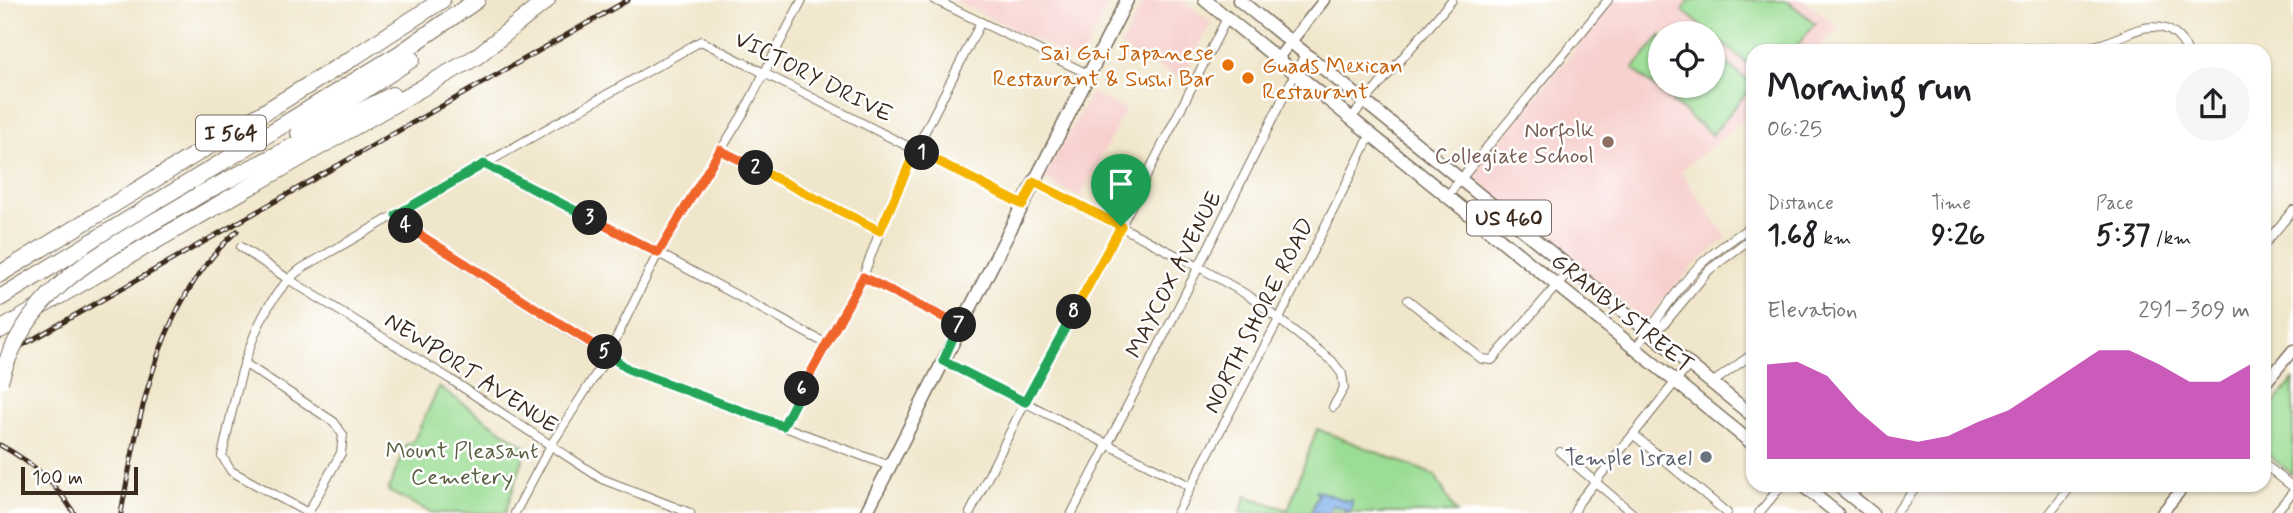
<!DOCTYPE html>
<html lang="en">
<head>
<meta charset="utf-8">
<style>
	:root { --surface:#fff; --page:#f6f6f6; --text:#202124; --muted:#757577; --accent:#b5179e }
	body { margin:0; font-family:Mynerve,sans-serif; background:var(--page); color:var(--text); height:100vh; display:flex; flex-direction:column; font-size:26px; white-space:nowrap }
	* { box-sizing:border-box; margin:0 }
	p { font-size:23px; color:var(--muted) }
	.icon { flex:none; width:38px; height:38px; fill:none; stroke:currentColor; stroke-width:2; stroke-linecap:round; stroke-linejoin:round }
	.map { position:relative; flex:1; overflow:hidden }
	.panel { position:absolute; left:1746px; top:44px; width:525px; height:448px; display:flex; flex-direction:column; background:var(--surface); border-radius:21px; box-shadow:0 2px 5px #0004 }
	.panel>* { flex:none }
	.fabs { position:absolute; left:1648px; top:21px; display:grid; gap:14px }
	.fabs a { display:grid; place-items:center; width:77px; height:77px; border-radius:50%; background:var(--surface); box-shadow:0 2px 5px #0004; font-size:35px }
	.scale { position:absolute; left:21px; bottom:18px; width:117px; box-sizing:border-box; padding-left:7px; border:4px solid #3b2a1e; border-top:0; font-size:19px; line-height:24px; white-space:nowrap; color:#3b2a1e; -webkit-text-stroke:5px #fff; paint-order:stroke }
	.pin { position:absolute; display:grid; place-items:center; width:60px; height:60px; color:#fff; margin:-72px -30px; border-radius:50% 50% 50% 0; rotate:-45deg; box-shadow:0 0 7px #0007 }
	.pin .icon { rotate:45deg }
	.km { position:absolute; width:35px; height:35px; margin:-18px; border-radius:50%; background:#222; color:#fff; font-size:19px; line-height:35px; text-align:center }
	.round { display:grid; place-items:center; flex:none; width:74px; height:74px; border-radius:37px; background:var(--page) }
	.summary { display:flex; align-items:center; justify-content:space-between; height:119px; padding:0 21px }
	h1 { font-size:38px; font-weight:800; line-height:52px }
	.metrics { display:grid; grid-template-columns:repeat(3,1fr); gap:10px; height:119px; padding:7px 21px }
	.metrics div { display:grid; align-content:center }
	.metrics b { font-size:30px; font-weight:800 }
	.metrics small { font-size:19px; font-weight:400 }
	.metrics p { font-size:19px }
	.chart { height:196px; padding:14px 21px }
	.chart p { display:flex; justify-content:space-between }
	.chart svg { width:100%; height:126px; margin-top:7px; fill:var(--accent); opacity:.7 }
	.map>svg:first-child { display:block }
	.built { fill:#f7d0ce; fill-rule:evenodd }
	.green { fill:#9bdd94; stroke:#6b8459; stroke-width:2 }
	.water { fill:#7dafe9; stroke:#5c6c84; stroke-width:2 }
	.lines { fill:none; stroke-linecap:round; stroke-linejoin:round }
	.minor-casing { stroke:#7a6c5b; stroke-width:10 }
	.tertiary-casing { stroke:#7a6c5b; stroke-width:13 }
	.primary-casing { stroke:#7a6c5b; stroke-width:15 }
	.motorway-casing { stroke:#7a6c5b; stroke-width:18 }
	.minor { stroke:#fff; stroke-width:8 }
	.tertiary { stroke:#fff; stroke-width:10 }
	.primary { stroke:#fff; stroke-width:12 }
	.motorway { stroke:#fff; stroke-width:16 }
	.rail-casing { stroke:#3b2a1e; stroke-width:5 }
	.rail { stroke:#fff; stroke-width:2.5; stroke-dasharray:8; stroke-linecap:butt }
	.motorway-bridge-casing { stroke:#7a6c5b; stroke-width:18; stroke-linecap:butt }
	.motorway-bridge { stroke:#fff; stroke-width:16 }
	.split-1-casing { stroke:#fff; stroke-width:14 }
	.split-2-casing { stroke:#fff; stroke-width:14 }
	.split-3-casing { stroke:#fff; stroke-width:14 }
	.split-4-casing { stroke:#fff; stroke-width:14 }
	.split-5-casing { stroke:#fff; stroke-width:14 }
	.split-6-casing { stroke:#fff; stroke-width:14 }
	.split-7-casing { stroke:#fff; stroke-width:14 }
	.split-8-casing { stroke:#fff; stroke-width:14 }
	.split-9-casing { stroke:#fff; stroke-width:14 }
	.split-1 { stroke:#f5b400; stroke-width:9 }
	.split-2 { stroke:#f5b400; stroke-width:9 }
	.split-3 { stroke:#f0652b; stroke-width:9 }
	.split-4 { stroke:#22a559; stroke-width:9 }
	.split-5 { stroke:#f0652b; stroke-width:9 }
	.split-6 { stroke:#22a559; stroke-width:9 }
	.split-7 { stroke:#f0652b; stroke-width:9 }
	.split-8 { stroke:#22a559; stroke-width:9 }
	.split-9 { stroke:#f5b400; stroke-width:9 }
	.food-dot { fill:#e8710a; stroke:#fff; stroke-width:2.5 }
	.education-dot { fill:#8d6e63; stroke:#fff; stroke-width:2.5 }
	.worship-dot { fill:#6b7280; stroke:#fff; stroke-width:2.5 }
	.labels { text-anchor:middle; stroke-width:5; stroke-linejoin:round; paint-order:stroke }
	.shield { fill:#fff; stroke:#766a62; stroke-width:2 }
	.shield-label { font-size:21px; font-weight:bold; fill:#3b2a1e }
	.food-label { font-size:23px; fill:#c56008; stroke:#fff; text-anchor:end }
	.street-label { font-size:23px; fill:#3b2a1e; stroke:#fff }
	.education-label { font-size:23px; fill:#785e54; stroke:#fff; text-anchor:end }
	.park-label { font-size:23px; fill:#586041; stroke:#fff }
	.worship-label { font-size:23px; fill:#5b616d; stroke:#fff; text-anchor:end }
</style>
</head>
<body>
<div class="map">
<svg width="2293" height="513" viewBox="0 0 2293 513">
	<rect width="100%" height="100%" fill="#fff"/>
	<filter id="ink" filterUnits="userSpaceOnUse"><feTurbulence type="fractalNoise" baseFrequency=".0143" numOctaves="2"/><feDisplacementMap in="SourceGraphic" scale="14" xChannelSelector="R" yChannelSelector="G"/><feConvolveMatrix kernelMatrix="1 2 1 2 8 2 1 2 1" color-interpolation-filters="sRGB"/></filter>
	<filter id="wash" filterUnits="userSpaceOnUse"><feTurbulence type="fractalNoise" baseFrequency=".00686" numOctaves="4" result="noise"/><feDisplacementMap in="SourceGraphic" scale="28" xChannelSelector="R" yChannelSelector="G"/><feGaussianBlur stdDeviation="1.57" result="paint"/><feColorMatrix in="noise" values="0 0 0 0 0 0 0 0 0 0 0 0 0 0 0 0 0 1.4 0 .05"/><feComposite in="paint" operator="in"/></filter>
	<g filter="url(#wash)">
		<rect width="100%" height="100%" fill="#f0e6cb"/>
		<g class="built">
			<polygon points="954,0 1110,0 1080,62"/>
			<polygon points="1145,0 1180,0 1212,22 1182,79 1120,47"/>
			<path d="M1616,0h188l33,27 -20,24h-63l-1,62 -73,58 47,67 -35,29 -45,52 -5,-1 -169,-140 2,-7zM1661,33h52v53h-52z"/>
			<polygon points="1091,92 1125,110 1080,198 1044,179"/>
		</g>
		<g class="green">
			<polygon points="1690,0 1786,0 1815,23 1793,51 1754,51 1753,68 1713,36 1713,33 1710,33 1682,10"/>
			<polygon points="1661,35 1661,86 1713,86 1713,52 1753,85 1712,135 1633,69"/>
			<polygon points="2293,380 2293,475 2265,452 2265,415"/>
			<polygon points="439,387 527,448 505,513 432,513 388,491 405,446 414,440"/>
			<polygon points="1317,429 1435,475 1456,513 1240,513 1246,496 1288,510"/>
		</g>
		<polygon class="water" points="1316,490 1347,501 1352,500 1352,509 1346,513 1345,509 1332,505 1329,513 1311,513 1318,494 1315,492"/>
	</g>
	<g filter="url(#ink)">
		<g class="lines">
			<defs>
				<g id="minor">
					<polyline points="935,0 1088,74"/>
					<path d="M1948,51c18,-5 36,-3 54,-3 29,1 58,2 86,-1 24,-2 45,-21 66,-20 16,0 27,10 33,24"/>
					<polyline points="1351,118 1452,0"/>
					<polyline points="720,150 880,231"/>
					<polyline points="484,165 658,253 827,344"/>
					<polyline points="1034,182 1199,267 1249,296 1332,361 1342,374 1344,388 1333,407"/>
					<polyline points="1447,196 1608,0"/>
					<polyline points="396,215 409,229 628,369 890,466"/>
					<polyline points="2264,245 2293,210"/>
					<polyline points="241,247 288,279 450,379 602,479 690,513"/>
					<polyline points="863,277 961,326"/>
					<polyline points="1408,300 1482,359 1492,360 1571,269"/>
					<polyline points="1649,332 1664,324 1709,270 1754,236"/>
					<path d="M1634,349c24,-27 41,-60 67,-85 16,-15 35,-27 53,-40"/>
					<polyline points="943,361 1190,486"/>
					<polyline points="244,363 328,418 334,422 343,435 341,453 308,513"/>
					<polyline points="1712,383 1754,353"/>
					<polyline points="783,426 861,282 880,231 916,149 981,22"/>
					<polyline points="1634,435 1727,513"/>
					<polyline points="1560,452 1632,513"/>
					<polyline points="2264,464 2293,487"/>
					<path d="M308,513l-77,-42 -9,-15c14,-60 27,-149 80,-188l399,-227 322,164"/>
					<polyline points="515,513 551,445 608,355 658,253 743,114 802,0"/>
					<polyline points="970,513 1025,402 1121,226 1227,18"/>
					<polyline points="1072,513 1173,318 1306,52"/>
					<polyline points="1177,513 1279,319 1371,134"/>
					<polyline points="1574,513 1579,502 1689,365"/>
					<polyline points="1759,513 1782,485"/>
					<polyline points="1896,513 1918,485"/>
					<polyline points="2050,513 2072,485"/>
					<polyline points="2275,513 2293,492"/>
				</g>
				<g id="tertiary">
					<polyline points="1278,58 1324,0"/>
					<polyline points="2264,385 2293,350"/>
					<polyline points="2162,513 2185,485"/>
				</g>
				<g id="primary">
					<polyline points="1205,0 1754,445"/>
					<polyline points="1239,0 1754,417"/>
					<polyline points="1802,485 1837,513"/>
					<polyline points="1837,485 1872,513"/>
					<polyline points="866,513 1127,0"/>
				</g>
				<g id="motorway">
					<polyline points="299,133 412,59"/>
					<polyline points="199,195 392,95"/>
					<polyline points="0,274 351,59 442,0"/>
					<polyline points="0,298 399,54 477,0"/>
					<polyline points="0,330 476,57 547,0"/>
				</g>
			</defs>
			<use href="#minor" class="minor-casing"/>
			<use href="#tertiary" class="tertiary-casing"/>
			<use href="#primary" class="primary-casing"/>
			<use href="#motorway" class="motorway-casing"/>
			<use href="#minor" class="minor"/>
			<use href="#tertiary" class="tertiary"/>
			<use href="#primary" class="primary"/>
			<use href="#motorway" class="motorway"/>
			<defs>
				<g id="rail">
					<polyline points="0,358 628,0"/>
					<path d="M0,445c30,16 56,38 74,68"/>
					<path d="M121,513c19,-101 36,-210 116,-282"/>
				</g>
			</defs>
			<use href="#rail" class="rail-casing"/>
			<use href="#rail" class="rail"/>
			<defs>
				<path id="motorway-bridge" d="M0,381c30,-103 116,-134 199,-186"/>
			</defs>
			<use href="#motorway-bridge" class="motorway-bridge-casing"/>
			<use href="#motorway-bridge" class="motorway-bridge"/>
		</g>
	</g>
	<g class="lines" filter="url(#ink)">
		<defs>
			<polyline id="split-1" points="922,153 1023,205 1034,182 1121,226"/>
			<polyline id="split-2" points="756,168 880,231 916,149 922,153"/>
			<polyline id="split-3" points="590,218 658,253 720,150 756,168"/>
			<polyline id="split-4" points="406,226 396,215 484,164 590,218"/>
			<polyline id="split-5" points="406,226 605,352"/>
			<polyline id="split-6" points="605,352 628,369 783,426 802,389"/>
			<polyline id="split-7" points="802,389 863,277 959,325"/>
			<polyline id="split-8" points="959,325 943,361 1025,402 1074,312"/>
			<polyline id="split-9" points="1074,312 1121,226"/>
		</defs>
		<use href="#split-1" class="split-1-casing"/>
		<use href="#split-2" class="split-2-casing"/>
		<use href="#split-3" class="split-3-casing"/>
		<use href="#split-4" class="split-4-casing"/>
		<use href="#split-5" class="split-5-casing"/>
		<use href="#split-6" class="split-6-casing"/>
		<use href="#split-7" class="split-7-casing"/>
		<use href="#split-8" class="split-8-casing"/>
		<use href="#split-9" class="split-9-casing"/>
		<use href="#split-1" class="split-1"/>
		<use href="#split-2" class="split-2"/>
		<use href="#split-3" class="split-3"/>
		<use href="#split-4" class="split-4"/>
		<use href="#split-5" class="split-5"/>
		<use href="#split-6" class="split-6"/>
		<use href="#split-7" class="split-7"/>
		<use href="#split-8" class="split-8"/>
		<use href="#split-9" class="split-9"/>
	</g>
	<g class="food-dot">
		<circle cx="1228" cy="65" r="7"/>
		<circle cx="1248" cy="78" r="7"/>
	</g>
	<circle class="education-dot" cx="1608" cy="142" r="7"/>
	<circle class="worship-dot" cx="1706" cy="457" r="7"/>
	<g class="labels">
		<g class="shield">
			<rect x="196" y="115.5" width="70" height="35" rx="5"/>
			<rect x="1467" y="200.5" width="84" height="35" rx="5"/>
		</g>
		<g class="shield-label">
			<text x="231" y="140">I 564</text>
			<text x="1509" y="225">US 460</text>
		</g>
		<g class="food-label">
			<text x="1214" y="60">Sai Gai Japanese<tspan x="1214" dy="26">Restaurant &amp; Sushi Bar</tspan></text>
			<text x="1262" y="73" text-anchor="start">Guads Mexican<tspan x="1262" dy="26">Restaurant</tspan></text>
		</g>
		<g class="street-label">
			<text transform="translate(814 76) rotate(27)" y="8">VICTORY DRIVE</text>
			<text transform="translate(1173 274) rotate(-63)" y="8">MAYCOX AVENUE</text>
			<text transform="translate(1623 312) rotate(39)" y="8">GRANBY STREET</text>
			<text transform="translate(1258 315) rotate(-63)" y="8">NORTH SHORE ROAD</text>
			<text transform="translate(472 372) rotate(33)" y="8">NEWPORT AVENUE</text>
		</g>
		<g class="education-label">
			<text x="1594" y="137">Norfolk<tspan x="1594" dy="26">Collegiate School</tspan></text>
		</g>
		<g class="park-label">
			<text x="462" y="458">Mount Pleasant<tspan x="462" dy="26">Cemetery</tspan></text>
		</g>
		<g class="worship-label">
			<text x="1692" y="465">Temple Israel</text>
		</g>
	</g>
</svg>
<div class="fabs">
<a><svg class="icon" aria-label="locate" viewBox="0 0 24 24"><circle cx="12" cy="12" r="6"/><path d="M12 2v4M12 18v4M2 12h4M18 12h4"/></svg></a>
</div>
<div class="scale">100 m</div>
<div class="pin" style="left:1121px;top:226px;background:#1e9e55"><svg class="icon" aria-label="arrive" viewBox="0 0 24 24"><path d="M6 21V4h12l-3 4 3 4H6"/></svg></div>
<b class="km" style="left:922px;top:153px">1</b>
<b class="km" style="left:756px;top:168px">2</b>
<b class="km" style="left:590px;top:218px">3</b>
<b class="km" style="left:406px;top:226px">4</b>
<b class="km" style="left:605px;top:352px">5</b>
<b class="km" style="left:802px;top:389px">6</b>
<b class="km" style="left:959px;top:325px">7</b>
<b class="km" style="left:1074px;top:312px">8</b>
<section class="panel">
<div class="summary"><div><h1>Morning run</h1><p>06:25</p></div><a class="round"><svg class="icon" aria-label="share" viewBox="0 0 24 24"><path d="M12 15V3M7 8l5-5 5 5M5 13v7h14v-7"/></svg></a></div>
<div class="metrics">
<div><p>Distance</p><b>1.68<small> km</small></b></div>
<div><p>Time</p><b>9:26</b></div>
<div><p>Pace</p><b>5:37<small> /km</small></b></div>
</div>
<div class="chart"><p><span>Elevation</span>291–309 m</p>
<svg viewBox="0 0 160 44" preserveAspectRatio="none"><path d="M0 44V11L10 10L20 15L30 27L40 36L50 38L60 36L70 31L80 27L90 20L100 13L110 6L120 6L130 11L140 17L150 17L160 11V44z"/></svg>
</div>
</section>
</div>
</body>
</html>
